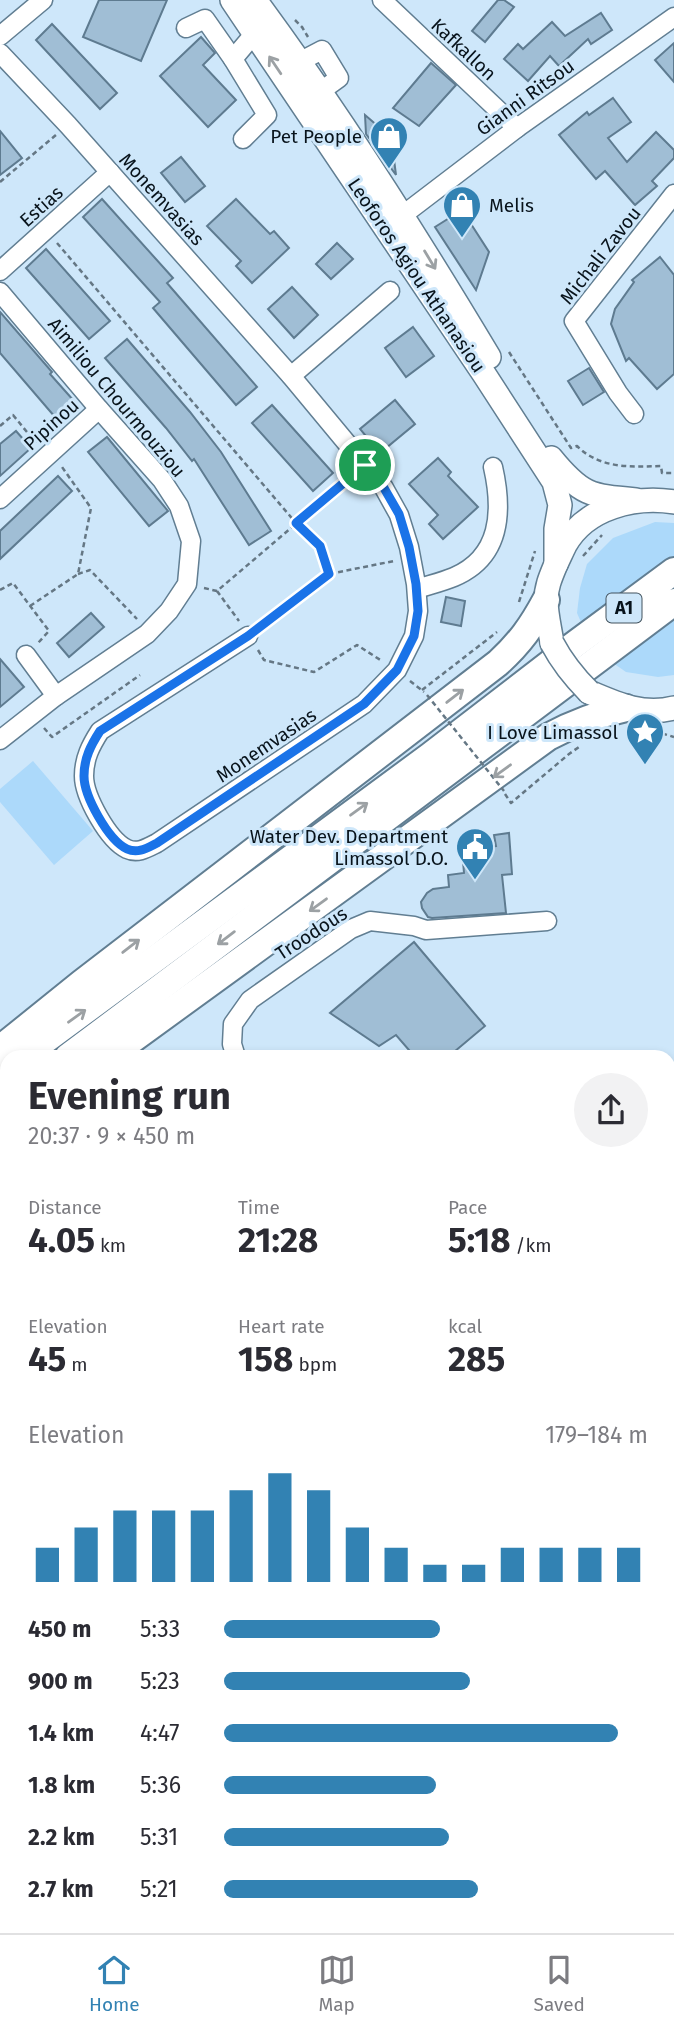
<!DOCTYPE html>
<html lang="en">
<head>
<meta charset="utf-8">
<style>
	:root { --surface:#fff; --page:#f2f2f3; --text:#2b2b33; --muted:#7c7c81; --line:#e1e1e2; --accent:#3282b3 }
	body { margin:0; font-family:"Fira Sans",sans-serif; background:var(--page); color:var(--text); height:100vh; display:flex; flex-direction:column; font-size:26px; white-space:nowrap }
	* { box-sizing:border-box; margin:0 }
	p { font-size:23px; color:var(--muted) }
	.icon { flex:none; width:38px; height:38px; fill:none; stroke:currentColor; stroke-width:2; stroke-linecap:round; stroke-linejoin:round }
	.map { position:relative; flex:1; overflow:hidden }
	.details { position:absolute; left:0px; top:1050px; width:676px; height:884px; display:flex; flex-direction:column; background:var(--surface); border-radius:21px 21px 0 0; box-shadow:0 4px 10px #0003 }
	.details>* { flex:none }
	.pin { position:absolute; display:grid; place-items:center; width:60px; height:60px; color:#fff; margin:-30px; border:4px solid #fff; border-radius:50%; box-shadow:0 2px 7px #0007 }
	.round { display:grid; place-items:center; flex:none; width:74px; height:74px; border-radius:37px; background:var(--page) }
	.headline { display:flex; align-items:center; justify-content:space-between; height:119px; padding:0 28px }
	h1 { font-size:38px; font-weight:700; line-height:52px }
	.metrics { display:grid; grid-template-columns:repeat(3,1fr); gap:10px; height:119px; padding:7px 28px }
	.metrics div { display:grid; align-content:center }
	.metrics b { font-size:35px; font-weight:700 }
	.metrics small { font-size:19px; font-weight:400 }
	.metrics p { font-size:19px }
	.chart { height:196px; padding:14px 28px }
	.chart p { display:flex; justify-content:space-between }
	.chart svg { width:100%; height:126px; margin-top:7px; stroke:var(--accent); stroke-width:6 }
	ul { padding:0 28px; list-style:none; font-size:23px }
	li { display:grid; grid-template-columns:112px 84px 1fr; align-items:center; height:52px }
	li i { height:18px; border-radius:9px; background:var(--accent) }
	.dock { display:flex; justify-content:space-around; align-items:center; height:98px; border-top:2px solid var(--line); background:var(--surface); font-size:19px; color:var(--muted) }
	.dock a { display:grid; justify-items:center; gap:4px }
	.dock .current { color:var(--accent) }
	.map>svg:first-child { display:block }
	.green { fill:#acd9fa }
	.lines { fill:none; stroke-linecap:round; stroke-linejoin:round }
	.stream { stroke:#44a5e2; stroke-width:5 }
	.building { fill:#a0bed5; stroke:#5e7b90; stroke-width:2 }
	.minor-casing { stroke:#617e92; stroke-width:21 }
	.major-casing { stroke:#617e92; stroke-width:26 }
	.highway-casing { stroke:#617e92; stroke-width:30 }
	.path { stroke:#657784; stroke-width:2.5; stroke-dasharray:5 3.5; stroke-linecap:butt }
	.minor { stroke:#fff; stroke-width:18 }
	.major { stroke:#fff; stroke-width:23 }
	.highway { stroke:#fff; stroke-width:26 }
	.major-bridge-casing { stroke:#617e92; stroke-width:26; stroke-linecap:butt }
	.path-bridge { stroke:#657784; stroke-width:2.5; stroke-dasharray:5 3.5; stroke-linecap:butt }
	.major-bridge { stroke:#fff; stroke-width:23 }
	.oneway { stroke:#9ca1a4 }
	.route-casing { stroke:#fff; stroke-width:14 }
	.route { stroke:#1a73e8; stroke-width:9 }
	.labels { text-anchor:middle; stroke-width:6; stroke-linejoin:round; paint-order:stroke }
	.shield { fill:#cee7fa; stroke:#43535e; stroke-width:2 }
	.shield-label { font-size:18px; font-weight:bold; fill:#08131b }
	.street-label { font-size:19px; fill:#08131b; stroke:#cee7fa }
	.poi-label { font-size:19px; fill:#08131b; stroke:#cee7fa; text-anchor:end }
</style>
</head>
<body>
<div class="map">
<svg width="674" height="1933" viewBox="0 0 674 1933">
	<rect width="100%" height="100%" fill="#cee7fa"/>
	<g class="green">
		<polygon points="655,522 674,523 674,675 658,677 626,672 613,663 584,629 577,613 580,588 587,564 613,538"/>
		<polygon points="33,761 93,831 54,865 0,802 0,789"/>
		<polygon points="7,1738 7,1852 0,1860 0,1743"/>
	</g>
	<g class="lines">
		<g class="stream">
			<polyline points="0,1509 7,1506"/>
			<polyline points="668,1859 674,1863"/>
		</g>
	</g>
	<g class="building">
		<polygon points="99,0 167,0 141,61 83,37"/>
		<polygon points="498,0 504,0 514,7 485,42 472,31"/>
		<polygon points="601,13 612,30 591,44 588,39 559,66 550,56 528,81 504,59 518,44 523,49 552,22 565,36"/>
		<polygon points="52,24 117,93 100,109 36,40"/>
		<polygon points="201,37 215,53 203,65 236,100 208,127 160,76"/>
		<polygon points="674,43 674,82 655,60"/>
		<polygon points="431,63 456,85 419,126 393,108"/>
		<polygon points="613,98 631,122 608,138 627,162 656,132 674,150 674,158 652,181 657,186 635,205 605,171 596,179 559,135 587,112 589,115"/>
		<polygon points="365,115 394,140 392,144 396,175 366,134"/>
		<polygon points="0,131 22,158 0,175"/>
		<polygon points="181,157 205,186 185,202 161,173"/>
		<polygon points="102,199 173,278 167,283 257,387 236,405 153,308 160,302 83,217"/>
		<polygon points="236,199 270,234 274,231 289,248 252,283 236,266 241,261 207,226"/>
		<polygon points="462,210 489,252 476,290 435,227"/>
		<polygon points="337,243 353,259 331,279 316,264"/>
		<polygon points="46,249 110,321 89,339 26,268"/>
		<polygon points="660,257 674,275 674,374 657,389 629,358 626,361 611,324 615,309 634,282 632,280"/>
		<polygon points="292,287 318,315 294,338 268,309"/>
		<polygon points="0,312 52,372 50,374 74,401 55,417 0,353"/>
		<polygon points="413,327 434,356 406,377 385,348"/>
		<polygon points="127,339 190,412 221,452 271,531 249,545 194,459 192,461 166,428 105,358"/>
		<polygon points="589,368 604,392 583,405 568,381"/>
		<polygon points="395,400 415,424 380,453 360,429"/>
		<polygon points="272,405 333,473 313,491 252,423"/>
		<polygon points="16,431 31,448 0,476 0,444"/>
		<polygon points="107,437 168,511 149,526 88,452"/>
		<polygon points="438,458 451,472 448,476 478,507 443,539 429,524 438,515 409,484"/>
		<polygon points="58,476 72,491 0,559 0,531"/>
		<polygon points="446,597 465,601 461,626 441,622"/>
		<polygon points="91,613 104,627 69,657 57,643"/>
		<polygon points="0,659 24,687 0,707"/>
		<polygon points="509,833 512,874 502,875 506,913 432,918 428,917 422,908 421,902 427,893 433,889 449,887 448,875 464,873 463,861 479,860 478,848 496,846 494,835"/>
		<polygon points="414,942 485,1026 448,1057 415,1057 396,1035 379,1046 330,1013"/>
	</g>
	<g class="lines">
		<defs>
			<g id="minor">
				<polyline points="382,0 517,128"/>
				<polyline points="186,28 205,19 233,59"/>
				<polyline points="0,36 43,0"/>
				<path d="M0,53l68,72 223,251 93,112 15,27 10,32 7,37 2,27 -4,25 -17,34 -33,34 -207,139c-10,5 -19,11 -30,6 -19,-9 -43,-53 -43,-73 0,-18 7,-31 16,-45l148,-95"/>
				<polyline points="301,61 322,50 339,78 321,91"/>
				<polyline points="243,139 267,115 233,59 254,34"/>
				<polyline points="403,215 517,128 674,17"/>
				<polyline points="0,271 110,172"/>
				<polyline points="0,292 99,409 162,480 179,506 191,541 187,584 169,611 147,634 56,696 0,740"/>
				<polyline points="291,376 390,291"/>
				<polyline points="634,414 618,393 574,321 674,194"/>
				<polyline points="0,499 99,409"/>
				<path d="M417,589c12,-4 25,-7 37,-12 47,-20 49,-66 39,-110"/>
				<polyline points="26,655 56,696"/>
				<polyline points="236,1057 232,1044 233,1024 250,1000 351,929 370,921 414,926 426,930 547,921"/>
				<polyline points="668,1255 674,1258"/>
				<polyline points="668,1403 674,1397"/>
				<polyline points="0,1722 7,1718"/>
				<polyline points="668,1736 674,1741"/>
				<polyline points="455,1927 465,1933"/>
				<polyline points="30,1933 36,1927"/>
				<polyline points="199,1933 205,1927"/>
				<polyline points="425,1933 430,1927"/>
			</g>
			<g id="major">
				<polyline points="232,0 484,374 554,482 560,505 556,529 556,564"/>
				<path d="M255,0c85,115 161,235 234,357"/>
				<path d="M551,458c30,37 39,38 85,42"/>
				<path d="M552,643c-2,-14 -6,-29 -6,-43 0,-13 5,-24 10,-36 3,-6 6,-13 9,-19 21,-38 70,-49 109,-43"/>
				<path d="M589,692c28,12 54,24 85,16"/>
			</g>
			<g id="highway">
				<path d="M0,1049l82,-66 416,-320c22,-20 34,-37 48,-63"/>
				<polyline points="22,1057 430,756 574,645 674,571"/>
				<polyline points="68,1057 674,602"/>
				<path d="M108,1057l440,-320c26,-14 50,-23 78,-29"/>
				<polyline points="0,1073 7,1068"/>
				<polyline points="0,1108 7,1103"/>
				<polyline points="0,1131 7,1126"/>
			</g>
		</defs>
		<use href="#minor" class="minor-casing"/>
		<use href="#major" class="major-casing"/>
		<use href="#highway" class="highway-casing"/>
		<g class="path">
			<polyline points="295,20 302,27 308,37"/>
			<polyline points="0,182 56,135"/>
			<polyline points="57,243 296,523 320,546 329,574"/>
			<path d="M509,352l62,96 6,-2c23,23 54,21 84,20l1,7h12"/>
			<polyline points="0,426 13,415 36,443"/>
			<polyline points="583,556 602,535"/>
			<polyline points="78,574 90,570 137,619"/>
			<polyline points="204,588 217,591 351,477"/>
			<polyline points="0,590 13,583 49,631 38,643"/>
			<polyline points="217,591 239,621"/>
			<polyline points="519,602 535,551"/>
			<polyline points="30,606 78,574 91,508 62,467"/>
			<polyline points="262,625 329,574 394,561"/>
			<polyline points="258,650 264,660 314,672 357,645 382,661"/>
			<polyline points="410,681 424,692"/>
			<polyline points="422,690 497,632"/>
			<polyline points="44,728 52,737 140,675"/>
			<polyline points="627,731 642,731"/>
			<polyline points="654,731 674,737"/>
			<polyline points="505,794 511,803 569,754 579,747"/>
			<polyline points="0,1657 7,1654"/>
		</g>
		<use href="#minor" class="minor"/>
		<use href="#major" class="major"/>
		<use href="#highway" class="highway"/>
		<defs>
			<path id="major-bridge" d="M552,643c10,19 22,34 37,49"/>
		</defs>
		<use href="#major-bridge" class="major-bridge-casing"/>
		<polyline class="path-bridge" points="427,695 504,791"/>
		<use href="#major-bridge" class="major-bridge"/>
	</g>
	<defs><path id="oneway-shaft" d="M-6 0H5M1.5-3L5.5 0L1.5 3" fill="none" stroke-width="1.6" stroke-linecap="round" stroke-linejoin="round" transform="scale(1.75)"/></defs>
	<g class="oneway">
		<use href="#oneway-shaft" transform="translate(275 65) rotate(-124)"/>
		<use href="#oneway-shaft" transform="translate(430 260) rotate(59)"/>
		<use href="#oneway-shaft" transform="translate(455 696) rotate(-38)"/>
		<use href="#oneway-shaft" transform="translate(502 771) rotate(144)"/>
		<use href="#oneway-shaft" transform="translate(359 809) rotate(-36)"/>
		<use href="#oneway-shaft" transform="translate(318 905) rotate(144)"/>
		<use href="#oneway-shaft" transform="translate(226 938) rotate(143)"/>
		<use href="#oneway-shaft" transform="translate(131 946) rotate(-38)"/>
		<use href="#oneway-shaft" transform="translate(77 1016) rotate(-36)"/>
	</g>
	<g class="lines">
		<defs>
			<path id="route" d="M365,465l19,23 15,26 10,33 7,37 2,27 -4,25 -17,34 -33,34 -207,139c-10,5 -19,11 -30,6 -19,-9 -43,-53 -43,-73 0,-18 7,-31 16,-45l148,-95 81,-62 -9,-28 -24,-23z"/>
		</defs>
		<use href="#route" class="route-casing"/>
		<use href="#route" class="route"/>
	</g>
	<defs>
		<symbol id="shop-pin" viewBox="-11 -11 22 30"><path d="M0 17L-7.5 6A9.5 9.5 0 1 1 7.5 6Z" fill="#3282b3" stroke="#cee7fa"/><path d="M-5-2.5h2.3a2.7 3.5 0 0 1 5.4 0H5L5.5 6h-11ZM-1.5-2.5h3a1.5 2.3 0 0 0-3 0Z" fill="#fff"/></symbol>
		<symbol id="sight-pin" viewBox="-11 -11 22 30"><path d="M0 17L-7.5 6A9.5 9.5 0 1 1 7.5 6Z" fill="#3282b3" stroke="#cee7fa"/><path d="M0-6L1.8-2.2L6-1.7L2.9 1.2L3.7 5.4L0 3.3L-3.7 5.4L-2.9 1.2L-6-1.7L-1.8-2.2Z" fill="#fff"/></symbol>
		<symbol id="civic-pin" viewBox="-11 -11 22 30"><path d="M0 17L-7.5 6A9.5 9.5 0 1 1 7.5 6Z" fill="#3282b3" stroke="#cee7fa"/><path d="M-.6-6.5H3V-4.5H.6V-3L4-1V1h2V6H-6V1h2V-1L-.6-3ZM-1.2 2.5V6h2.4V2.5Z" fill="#fff"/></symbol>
	</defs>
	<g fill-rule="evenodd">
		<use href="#shop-pin" x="367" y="114" width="44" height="60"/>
		<use href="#shop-pin" x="440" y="183" width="44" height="60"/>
		<use href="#sight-pin" x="623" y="710" width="44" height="60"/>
		<use href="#civic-pin" x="453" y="825" width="44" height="60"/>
	</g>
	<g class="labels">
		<rect class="shield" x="606.5" y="593.5" width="35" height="29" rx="5"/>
		<g class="shield-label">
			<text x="624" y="614">A1</text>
		</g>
		<g class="street-label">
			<text transform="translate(464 49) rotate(43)" y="7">Kafkallon</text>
			<text transform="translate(525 97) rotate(-36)" y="7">Gianni Ritsou</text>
			<text transform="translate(162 199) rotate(48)" y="7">Monemvasias</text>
			<text transform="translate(41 206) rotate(-42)" y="7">Estias</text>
			<text transform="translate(600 255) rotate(-52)" y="7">Michali Zavou</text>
			<text transform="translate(417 275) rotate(56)" y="7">Leoforos Agiou Athanasiou</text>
			<text transform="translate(117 397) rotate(50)" y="7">Aimiliou Chourmouziou</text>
			<text transform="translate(51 424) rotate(-42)" y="7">Pipinou</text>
			<text transform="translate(266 745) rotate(-34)" y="7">Monemvasias</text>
			<text transform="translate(311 933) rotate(-33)" y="7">Troodous</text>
		</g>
		<g class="poi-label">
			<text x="362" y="143">Pet People</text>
			<text x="489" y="212" text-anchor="start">Melis</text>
			<text x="618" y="739">I Love Limassol</text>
			<text x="448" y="843">Water Dev. Department<tspan x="448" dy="22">Limassol D.O.</tspan></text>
		</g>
	</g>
</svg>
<div class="pin" style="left:365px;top:465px;background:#1e9e55"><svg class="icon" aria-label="arrive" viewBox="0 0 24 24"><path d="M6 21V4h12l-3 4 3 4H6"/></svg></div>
<section class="details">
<div class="headline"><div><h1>Evening run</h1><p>20:37 · 9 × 450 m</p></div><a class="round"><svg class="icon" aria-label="share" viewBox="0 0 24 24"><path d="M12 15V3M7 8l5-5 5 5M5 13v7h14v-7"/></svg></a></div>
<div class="metrics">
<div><p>Distance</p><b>4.05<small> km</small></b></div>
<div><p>Time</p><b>21:28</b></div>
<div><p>Pace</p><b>5:18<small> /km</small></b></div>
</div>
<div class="metrics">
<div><p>Elevation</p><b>45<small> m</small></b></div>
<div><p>Heart rate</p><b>158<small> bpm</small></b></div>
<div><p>kcal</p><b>285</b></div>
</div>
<div class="chart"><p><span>Elevation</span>179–184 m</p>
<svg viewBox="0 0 160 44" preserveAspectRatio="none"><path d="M5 44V32M15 44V25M25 44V19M35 44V19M45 44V19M55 44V12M65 44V6M75 44V12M85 44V25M95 44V32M105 44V38M115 44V38M125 44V32M135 44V32M145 44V32M155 44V32"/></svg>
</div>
<ul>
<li><b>450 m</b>5:33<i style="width:51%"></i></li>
<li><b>900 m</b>5:23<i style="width:58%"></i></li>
<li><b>1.4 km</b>4:47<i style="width:93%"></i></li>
<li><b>1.8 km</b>5:36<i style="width:50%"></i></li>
<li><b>2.2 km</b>5:31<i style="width:53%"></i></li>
<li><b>2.7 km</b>5:21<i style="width:60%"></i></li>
</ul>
</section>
</div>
<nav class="dock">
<a class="current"><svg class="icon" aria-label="home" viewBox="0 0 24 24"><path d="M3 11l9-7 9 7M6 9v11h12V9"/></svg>Home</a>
<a><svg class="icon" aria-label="map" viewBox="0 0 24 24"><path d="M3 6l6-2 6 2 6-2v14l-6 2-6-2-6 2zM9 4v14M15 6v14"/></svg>Map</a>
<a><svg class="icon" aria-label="saved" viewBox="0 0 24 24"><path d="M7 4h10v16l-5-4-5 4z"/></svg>Saved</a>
</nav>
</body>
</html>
